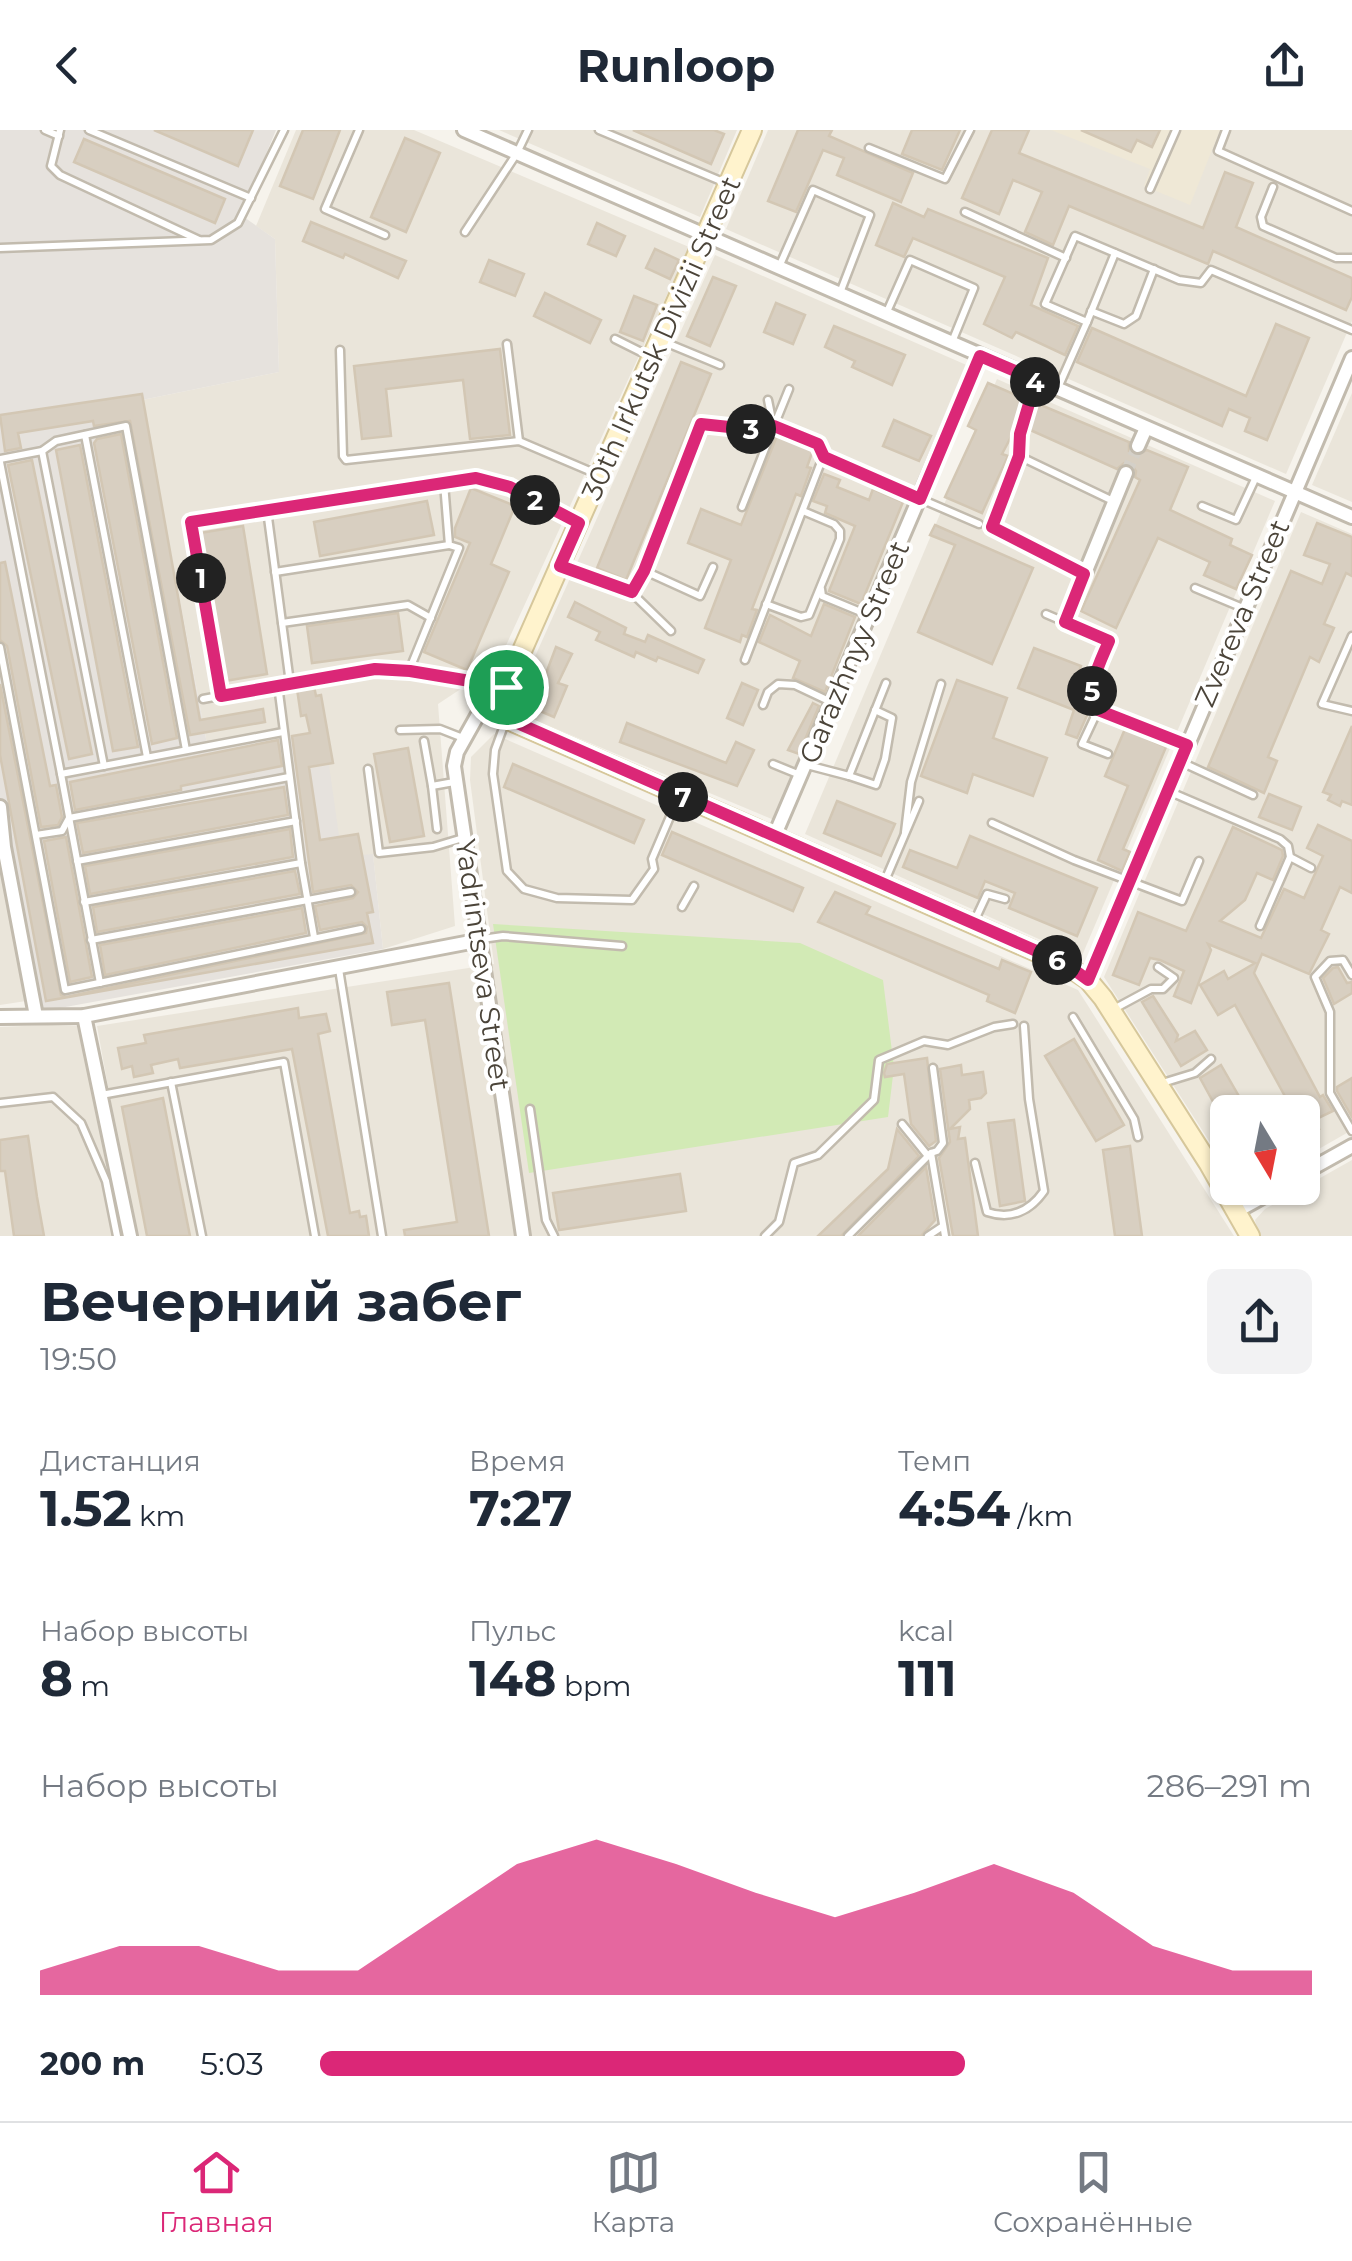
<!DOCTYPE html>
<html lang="ru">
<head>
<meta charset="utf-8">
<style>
	:root { --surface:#fff; --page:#f2f2f3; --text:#1f2937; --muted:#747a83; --line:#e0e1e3; --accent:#db2777 }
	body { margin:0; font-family:Montserrat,sans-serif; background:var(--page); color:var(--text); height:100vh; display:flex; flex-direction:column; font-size:38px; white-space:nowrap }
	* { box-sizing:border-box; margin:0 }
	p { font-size:32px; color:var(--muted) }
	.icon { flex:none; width:55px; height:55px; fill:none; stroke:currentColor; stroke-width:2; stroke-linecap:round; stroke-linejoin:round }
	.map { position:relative; height:1106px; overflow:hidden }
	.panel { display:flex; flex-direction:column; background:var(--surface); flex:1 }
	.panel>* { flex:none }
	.needle { width:65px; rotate:170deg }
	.controls { position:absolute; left:1210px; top:965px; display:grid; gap:20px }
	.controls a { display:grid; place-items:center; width:110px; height:110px; border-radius:15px; background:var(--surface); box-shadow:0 2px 8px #0004; font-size:50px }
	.pin { position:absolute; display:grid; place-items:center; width:85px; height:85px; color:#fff; margin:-42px; border:5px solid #fff; border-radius:50%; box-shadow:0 2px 10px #0007 }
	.km { position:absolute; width:50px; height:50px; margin:-25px; border-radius:50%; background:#222; color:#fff; font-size:28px; line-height:50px; text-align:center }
	.round { display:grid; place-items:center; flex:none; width:105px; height:105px; border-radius:15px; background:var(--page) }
	.summary { display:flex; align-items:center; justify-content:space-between; height:170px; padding:0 40px }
	h1 { font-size:55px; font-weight:700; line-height:75px }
	.metrics { display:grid; grid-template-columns:repeat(3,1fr); gap:15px; height:170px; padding:10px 40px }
	.metrics div { display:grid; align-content:center }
	.metrics b { font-size:50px; font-weight:700 }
	.metrics small { font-size:28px; font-weight:400 }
	.metrics p { font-size:28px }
	.chart { height:280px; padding:20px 40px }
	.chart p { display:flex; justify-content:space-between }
	.chart svg { width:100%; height:180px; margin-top:10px; fill:var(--accent); opacity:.7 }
	ul { padding:0 40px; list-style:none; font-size:32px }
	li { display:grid; grid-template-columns:160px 120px 1fr; align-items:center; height:75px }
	li i { height:25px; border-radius:12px; background:var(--accent) }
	header { display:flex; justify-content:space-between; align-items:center; height:130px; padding:0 40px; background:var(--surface); font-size:45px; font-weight:700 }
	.tabs { display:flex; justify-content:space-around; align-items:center; height:140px; border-top:2px solid var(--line); background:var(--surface); font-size:28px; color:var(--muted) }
	.tabs a { display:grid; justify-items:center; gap:5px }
	.tabs .on { color:var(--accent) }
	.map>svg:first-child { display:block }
	.residential { fill:#eae5da }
	.industrial { fill:#e6e2dd }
	.education { fill:#efe8d6 }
	.green { fill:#d2eab5 }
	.building { fill:#d8cfc1; stroke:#d3c7b4; stroke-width:2.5 }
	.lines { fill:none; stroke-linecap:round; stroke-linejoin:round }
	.street-tunnel { stroke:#d4d0c8; stroke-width:12; stroke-dasharray:12 6; stroke-linecap:butt }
	.lane-casing { stroke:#c2bbae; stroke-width:11 }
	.street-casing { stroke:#c2bbae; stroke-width:18 }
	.secondary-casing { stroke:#d6c79b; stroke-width:22 }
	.lane { stroke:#fff; stroke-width:6 }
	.street { stroke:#fff; stroke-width:12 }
	.secondary { stroke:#fff3cd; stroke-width:18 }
	.route-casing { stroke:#fff; stroke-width:20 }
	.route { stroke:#db2777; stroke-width:12 }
	.labels { text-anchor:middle; stroke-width:8; stroke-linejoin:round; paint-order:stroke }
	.street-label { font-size:28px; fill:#4b4439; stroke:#fff }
</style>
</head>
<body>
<header><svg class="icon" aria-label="back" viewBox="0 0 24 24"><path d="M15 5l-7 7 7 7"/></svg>Runloop<svg class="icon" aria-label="share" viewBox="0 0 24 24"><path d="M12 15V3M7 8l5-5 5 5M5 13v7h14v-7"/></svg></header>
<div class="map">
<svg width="1352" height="1106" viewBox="0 0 1352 1106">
	<rect width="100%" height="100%" fill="#f6f3ec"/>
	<g class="residential">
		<polygon points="296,0 414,0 689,117 497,535 438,574 455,796 383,819 373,725 342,728 297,641 291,608 208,619 142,270 279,242 275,109 256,96"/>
		<polygon points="499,0 737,0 700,87"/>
		<polygon points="768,0 1352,0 1352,191 1286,344 726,99"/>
		<polygon points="715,125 971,237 779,692 511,580"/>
		<polygon points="997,249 1275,371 1081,828 805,704"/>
		<polygon points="1352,263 1352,372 1312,355"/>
		<polygon points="1301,382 1352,404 1352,1000 1303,1028 1302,982 1228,982 1227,1039 1104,847"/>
		<polygon points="494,604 1078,860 1234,1106 135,1106 97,896 494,834 470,650 471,627"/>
		<polygon points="0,723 26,871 0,875"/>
		<polygon points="48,895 82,896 125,1106 0,1106 0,897"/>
		<polygon points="1352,1030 1352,1106 1259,1106 1255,1090 1265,1079"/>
	</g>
	<polygon class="industrial" points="0,0 276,0 241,85 275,109 279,242 142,270 208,619 291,607 297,641 329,635 342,727 373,724 383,819 38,882 0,677"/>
	<polygon class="education" points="1051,0 1220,0 1190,75 1144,56 1150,39"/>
	<polygon class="green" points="493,794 800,813 883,850 894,937 888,987 529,1043"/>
	<g class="building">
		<polygon points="154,0 253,0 238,36"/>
		<polygon points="303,0 340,0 313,69 280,56"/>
		<polygon points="633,0 714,0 724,4 711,34"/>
		<polygon points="798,0 832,0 829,6 913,43 901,72 837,45 844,28 823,20 796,82 768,71"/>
		<polygon points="912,0 960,0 942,40 902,24"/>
		<polygon points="992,0 1029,0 1019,23 1203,98 1225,42 1253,53 1236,97 1352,148 1352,167 1346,180 1213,121 1208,134 1069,76 1053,115 1025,102 1042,62 1013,50 999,84 962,68"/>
		<polygon points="1081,0 1160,0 1152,17 1137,10 1131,22"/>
		<polygon points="405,8 440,23 406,102 371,87"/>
		<polygon points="84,9 225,69 215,93 74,32"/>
		<polygon points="893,73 924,87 928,79 1048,128 1031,175 1078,196 1065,225 1016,202 1012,208 984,194 1005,147 913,108 904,127 876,115"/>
		<polygon points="311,92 406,131 398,148 345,124 343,128 303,111"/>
		<polygon points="597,93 625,106 616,126 588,114"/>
		<polygon points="655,119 679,130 670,149 646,138"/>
		<polygon points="489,130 524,144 515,166 480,152"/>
		<polygon points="713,147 736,156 710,216 687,206"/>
		<polygon points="545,163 601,190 590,213 534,186"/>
		<polygon points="634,166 657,175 643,211 620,202"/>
		<polygon points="776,173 805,185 793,214 764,202"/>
		<polygon points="1276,194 1309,208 1267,310 1245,301 1250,288 1229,279 1222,296 1077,232 1092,198 1246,266"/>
		<polygon points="834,196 905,225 892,255 852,237 855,231 825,217"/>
		<polygon points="500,219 510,305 470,309 463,250 386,259 391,306 362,309 354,236"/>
		<polygon points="681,232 711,244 626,450 597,438"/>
		<polygon points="988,253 1023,268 1013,303 1002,324 1008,326 982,383 945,367 976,300 968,296"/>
		<polygon points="142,264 200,590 263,579 265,592 190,605 130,291 94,296 93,291 18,303 21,318 5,321 0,285"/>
		<polygon points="1036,273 1129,312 1129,321 1135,325 1147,320 1188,337 1170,380 1232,409 1230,415 1252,425 1236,459 1204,445 1210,432 1158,408 1116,498 1081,481 1140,350 1135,347 1136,341 1131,334 1124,333 1117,339 1028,299"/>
		<polygon points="894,290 931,306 919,331 883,316"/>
		<polygon points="121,304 177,608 152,614 94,313 97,309"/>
		<polygon points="777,306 813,320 807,337 811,338 801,366 796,364 779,409 752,479 757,480 747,507 742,505 740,512 705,498 731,430 688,413 701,379 741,395"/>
		<polygon points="80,315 138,617 113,621 56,320"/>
		<polygon points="32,330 92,624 69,629 8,335"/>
		<polygon points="824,344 840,350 837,357 869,370 873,359 903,372 861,474 829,461 855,396 825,383 827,376 813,371"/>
		<polygon points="471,358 515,376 491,434 509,442 467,540 424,522 470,413 455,407 455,398"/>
		<polygon points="427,371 434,405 320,426 314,392"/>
		<polygon points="1317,393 1352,407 1352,446 1346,443 1324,494 1334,498 1319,532 1310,527 1268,627 1277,631 1264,663 1208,637 1291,441 1322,454 1330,434 1304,425"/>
		<polygon points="935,395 1033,438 992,534 918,502 955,415 930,405"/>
		<polygon points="243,396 267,544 225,551 200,403"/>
		<polygon points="5,432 50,656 56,655 62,687 58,695 41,697 7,516 0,510 0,433"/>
		<polygon points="575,472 626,498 624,504 645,512 648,505 704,530 698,543 658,527 656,531 636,522 634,527 596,510 600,502 568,487"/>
		<polygon points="824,474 855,487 825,562 793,548 800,531 759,512 770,485 811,506"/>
		<polygon points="398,483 403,521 312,533 307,496"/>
		<polygon points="556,517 572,524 558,553 567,556 554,587 533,578"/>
		<polygon points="1034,518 1081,536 1076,550 1084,553 1075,578 1088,583 1077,608 1066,604 1074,580 1018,558"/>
		<polygon points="957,550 1007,568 993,608 1047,628 1033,666 973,644 967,663 921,646"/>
		<polygon points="742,553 758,560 743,595 727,588"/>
		<polygon points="0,554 61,865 66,867 366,803 367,797 362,792 320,800 315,776 353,768 358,762 351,755 313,762 292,606 310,603 306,585 301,586 297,559 314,556 316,566 321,565 333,633 309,637 320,710 358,704 373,782 367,783 373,813 46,871 0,625"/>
		<polygon points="813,573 819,576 799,624 788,620"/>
		<polygon points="627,593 726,633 736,612 754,620 737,656 620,612"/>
		<polygon points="1352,596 1352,675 1342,671 1340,676 1328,670 1331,665 1323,662"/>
		<polygon points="1125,599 1166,617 1123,719 1130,722 1122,741 1098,730 1128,656 1105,646"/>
		<polygon points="278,610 282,636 181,656 181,660 75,680 70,652"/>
		<polygon points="408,618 424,706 390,712 374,624"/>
		<polygon points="513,634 644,690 634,713 504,657"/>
		<polygon points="284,657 288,685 83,723 77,693"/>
		<polygon points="1269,664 1301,677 1292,700 1259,687"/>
		<polygon points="837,671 895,694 881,726 824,703"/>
		<polygon points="1318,695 1352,711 1352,763 1340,757 1321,800 1329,804 1309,844 1262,824 1254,843 1320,967 1323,965 1333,981 1314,990 1319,999 1302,1008 1302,982 1263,982 1287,970 1235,875 1218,885 1200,855 1224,841 1228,849 1255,833 1208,814 1211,820 1191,873 1174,866 1184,841 1160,830 1150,828 1139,855 1113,845 1138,782 1186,801 1233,697 1282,720 1283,726 1273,750 1257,743 1245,770 1220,791 1261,808 1284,759 1304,768 1323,726 1307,718"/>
		<polygon points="290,699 293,727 90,764 85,736"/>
		<polygon points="672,702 803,758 793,781 662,725"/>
		<polygon points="970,706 1097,758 1077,806 1009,778 1015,763 985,751 978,768 903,737 910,720 957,738"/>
		<polygon points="66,707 92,847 70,852 44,711"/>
		<polygon points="295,741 300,764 97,802 93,777"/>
		<polygon points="835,762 870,777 866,784 999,839 1002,830 1031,842 1015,883 987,871 989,865 818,792"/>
		<polygon points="302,778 306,803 105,845 100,815"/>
		<polygon points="1338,837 1347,853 1352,852 1352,863 1334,874 1323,848 1333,838"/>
		<polygon points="449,853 489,1106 405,1106 404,1100 457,1092 425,890 392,895 387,862"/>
		<polygon points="1153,866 1178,905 1176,911 1195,901 1207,920 1181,936 1142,872"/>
		<polygon points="298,878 299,888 326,884 330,901 318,904 350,1083 359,1081 360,1087 366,1086 369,1106 328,1106 292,919 180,938 178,929 151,935 153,943 134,947 132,936 122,939 118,918 146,913 144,905"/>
		<polygon points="1074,909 1124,995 1096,1011 1045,926"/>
		<polygon points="927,928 936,1011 929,1016 911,994 904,944 885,947 884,943 887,934"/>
		<polygon points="961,935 962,945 983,942 986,963 981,968 969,970 970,979 950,999 960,997 958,1009 965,1008 978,1106 953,1106 939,1028 950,1012 940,939"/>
		<polygon points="1221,935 1248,982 1228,982 1228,999 1200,948"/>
		<polygon points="1352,948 1352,987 1337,961 1337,957"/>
		<polygon points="163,968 179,1051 190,1106 147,1106 122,977"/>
		<polygon points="1014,990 1025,1071 1000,1076 988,993"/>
		<polygon points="897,999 919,1026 841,1106 818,1106 888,1039"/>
		<polygon points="28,1006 37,1067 44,1106 14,1106 5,1041 0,1041 0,1010"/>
		<polygon points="1130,1016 1142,1106 1115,1106 1103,1020"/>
		<polygon points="926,1037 935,1090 921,1106 858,1106"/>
		<polygon points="680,1044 686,1081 559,1100 553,1063"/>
	</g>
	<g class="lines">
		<polyline class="street-tunnel" points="1126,343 1138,316"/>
		<defs>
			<g id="lane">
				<polyline points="45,0 59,6"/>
				<polyline points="60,0 51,36 60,45 199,110"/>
				<polyline points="89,0 251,68"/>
				<polyline points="359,0 325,79 385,105"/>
				<polyline points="599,0 728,54"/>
				<polyline points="1226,0 1218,21 1352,81"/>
				<polyline points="869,18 945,49 970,0"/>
				<polyline points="1273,57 1261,87 1263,96 1336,128 1352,128"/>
				<polyline points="1150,59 1176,0"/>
				<polyline points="965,82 1066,128"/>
				<polyline points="465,102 517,23 528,0"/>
				<polyline points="0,118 211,110 238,93 284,0"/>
				<polyline points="779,137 813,60 870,85 840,163"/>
				<polyline points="1091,181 1124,194 1136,186 1154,139"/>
				<polyline points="886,184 910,130 974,158 952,212"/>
				<polyline points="1087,192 1115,123"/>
				<polyline points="615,209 647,225"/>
				<polyline points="662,211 720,235"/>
				<polyline points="507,214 519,311"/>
				<polyline points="340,220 343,326 346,330 519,311 599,345"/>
				<polyline points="1057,260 1087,192 1045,174 1075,106 1179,150 1201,153 1211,140 1352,200"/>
				<polyline points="768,270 773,295"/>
				<polyline points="774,296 789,259"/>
				<polyline points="85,305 147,627"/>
				<polyline points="42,321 104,636"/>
				<polyline points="1019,326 1020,304 1035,250"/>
				<polyline points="0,329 42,321 56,311 126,296 186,620"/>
				<polyline points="0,332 61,644 283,602"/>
				<polyline points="1202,376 1236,390 1256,347"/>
				<polyline points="742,377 774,296 818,315 823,327 979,394"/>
				<polyline points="267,380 290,553"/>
				<polyline points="561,437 632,463 671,501"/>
				<polyline points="645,441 700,466 713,437"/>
				<polyline points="275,442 449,415"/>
				<polyline points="1083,444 992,397 1019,326 1113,371"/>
				<polyline points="1195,458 1243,478"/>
				<polyline points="821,459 822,466 868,485"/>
				<polyline points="632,463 645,441 701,293 748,299 774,296"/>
				<polyline points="766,474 801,487 809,485 840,409 840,401 834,394 803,381"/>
				<path d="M1046,484l63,27c-9,22 -24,47 -11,69"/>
				<polyline points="282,493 408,475 431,488"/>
				<polyline points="1352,506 1322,574 1352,581"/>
				<polyline points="0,517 65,860 361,799"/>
				<polyline points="745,530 823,327"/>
				<polyline points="409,541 459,418 449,415 444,353"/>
				<polyline points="221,566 191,392 476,348 510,357 578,392"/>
				<polyline points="203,569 278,555"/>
				<polyline points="763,575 768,562 778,554 795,555 831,572"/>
				<polyline points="506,590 495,620 493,644 507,741 524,759 557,768 632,770 654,739 652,729 678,668"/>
				<polyline points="400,600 440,599 463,608"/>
				<polyline points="424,611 432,656"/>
				<polyline points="1108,624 1082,614 1098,580 1186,615"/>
				<polyline points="1181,632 1253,665"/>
				<polyline points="773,634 800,645"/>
				<polyline points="807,635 849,646 886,553"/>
				<polyline points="368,639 379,723 433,717 463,708"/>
				<polyline points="61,644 100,853"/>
				<polyline points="849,646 876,655 885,629 892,588 875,580"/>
				<polyline points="1168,661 1280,709 1288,716 1290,727 1260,796"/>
				<polyline points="992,693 1074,730 1182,771 1199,731"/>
				<polyline points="437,699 432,656 454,652"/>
				<polyline points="905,702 911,652 941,554"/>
				<polyline points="36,705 62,701 69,688 289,647"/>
				<polyline points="1290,727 1311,738"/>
				<polyline points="77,731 296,691"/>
				<polyline points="884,753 919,671"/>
				<polyline points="84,772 301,733"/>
				<polyline points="682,777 694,756"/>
				<polyline points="974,792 987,764 1005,769"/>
				<polyline points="314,807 301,733 278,555 375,539 404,540 500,556"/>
				<polyline points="482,809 503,806 622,816"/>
				<polyline points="91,810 351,762"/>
				<polyline points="339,839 382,1106"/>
				<polyline points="1352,845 1343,830 1330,831 1315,847 1330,882 1330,963 1352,1001"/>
				<polyline points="1112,880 1151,859 1163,859 1174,848 1158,837"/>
				<polyline points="1073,887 1134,989 1138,1007"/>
				<polyline points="171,952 202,1106"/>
				<polyline points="1159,954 1195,943 1211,929"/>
				<polyline points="101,965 284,932 315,1106"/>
				<polyline points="0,973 53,967 81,993 106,1051 117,1106"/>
				<polyline points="530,979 546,1090 554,1106"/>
				<polyline points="902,994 928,1026"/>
				<polyline points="931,1023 937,1021 943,1013 933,938"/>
				<path d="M975,1033l12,49c24,8 43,-1 57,-21l-15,-92 -5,-73"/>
				<polyline points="765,1106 779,1092 794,1033 818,1025 874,970 879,930 924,911 948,915 994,897 1013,894"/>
				<polyline points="848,1106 931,1023 945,1106"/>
				<polyline points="928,1106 943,1096"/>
			</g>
			<g id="street">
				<polyline points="464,0 1352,387"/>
				<polyline points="1138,316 1146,298"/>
				<polyline points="1065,492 1126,343"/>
				<polyline points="485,572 457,622 454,636 523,1106"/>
				<polyline points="0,677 4,717 36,886"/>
				<polyline points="774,707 980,226"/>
				<polyline points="1088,850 1352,228"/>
				<polyline points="84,886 130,1106"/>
				<polyline points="0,887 84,886 481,810"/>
				<polyline points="1302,1044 1352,1016"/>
				<polyline points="1237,1081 1279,1058"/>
			</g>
			<polyline id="secondary" points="752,0 506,557 485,572 506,589 1066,835 1088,850 1103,868 1209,1034 1250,1106"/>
		</defs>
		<use href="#lane" class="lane-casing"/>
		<use href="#street" class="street-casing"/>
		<use href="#secondary" class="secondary-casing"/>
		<use href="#lane" class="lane"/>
		<use href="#street" class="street"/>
		<use href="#secondary" class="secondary"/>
	</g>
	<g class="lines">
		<defs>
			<path id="route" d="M980,226l56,24 -16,54 -1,22 -27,71 92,47 -19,48 44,19c-9,22 -24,47 -11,69l89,35 -99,235 -22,-16 -560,-246 -21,-16 21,-15 -96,-16 -35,-2 -154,27 -30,-174 285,-44 34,9 69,36 -19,43 72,26 12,-21 57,-147 47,5 26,-3 44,18 6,13 96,42z"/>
		</defs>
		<use href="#route" class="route-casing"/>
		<use href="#route" class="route"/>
	</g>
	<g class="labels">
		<g class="street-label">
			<text transform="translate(661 208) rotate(-66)" y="10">30th Irkutsk Divizii Street</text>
			<text transform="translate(1242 483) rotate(-67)" y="10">Zvereva Street</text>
			<text transform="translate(854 522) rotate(-67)" y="10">Garazhnyy Street</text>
			<text transform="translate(483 835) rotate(82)" y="10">Yadrintseva Street</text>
		</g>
	</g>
</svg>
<div class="controls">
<a><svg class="needle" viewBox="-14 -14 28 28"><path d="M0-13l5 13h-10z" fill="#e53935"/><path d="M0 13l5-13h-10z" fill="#747a83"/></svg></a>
</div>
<div class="pin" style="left:506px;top:557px;background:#1e9e55"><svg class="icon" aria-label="arrive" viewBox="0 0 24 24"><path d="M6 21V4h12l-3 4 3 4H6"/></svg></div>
<b class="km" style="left:201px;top:448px">1</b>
<b class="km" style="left:535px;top:370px">2</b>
<b class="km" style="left:751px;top:299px">3</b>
<b class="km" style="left:1035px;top:252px">4</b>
<b class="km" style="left:1092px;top:561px">5</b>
<b class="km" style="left:1057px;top:830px">6</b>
<b class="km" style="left:683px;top:667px">7</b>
</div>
<section class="panel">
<div class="summary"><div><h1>Вечерний забег</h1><p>19:50</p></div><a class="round"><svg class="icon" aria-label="share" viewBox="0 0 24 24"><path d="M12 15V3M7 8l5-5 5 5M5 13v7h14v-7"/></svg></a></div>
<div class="metrics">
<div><p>Дистанция</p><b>1.52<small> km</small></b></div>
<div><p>Время</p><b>7:27</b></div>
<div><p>Темп</p><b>4:54<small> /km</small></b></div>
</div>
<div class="metrics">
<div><p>Набор высоты</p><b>8<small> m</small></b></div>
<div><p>Пульс</p><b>148<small> bpm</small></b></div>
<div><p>kcal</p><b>111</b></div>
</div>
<div class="chart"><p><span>Набор высоты</span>286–291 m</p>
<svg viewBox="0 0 160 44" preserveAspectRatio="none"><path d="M0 44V38L10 32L20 32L30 38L40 38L50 25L60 12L70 6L80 12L90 19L100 25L110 19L120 12L130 19L140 32L150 38L160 38V44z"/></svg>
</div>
<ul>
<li><b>200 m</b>5:03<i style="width:65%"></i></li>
</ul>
</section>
<nav class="tabs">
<a class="on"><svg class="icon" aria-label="home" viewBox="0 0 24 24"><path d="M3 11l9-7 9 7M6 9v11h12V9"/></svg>Главная</a>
<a><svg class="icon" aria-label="map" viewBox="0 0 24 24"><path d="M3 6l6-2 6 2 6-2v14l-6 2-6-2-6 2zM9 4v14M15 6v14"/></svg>Карта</a>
<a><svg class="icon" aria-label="saved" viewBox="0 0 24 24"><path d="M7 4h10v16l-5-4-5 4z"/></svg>Сохранённые</a>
</nav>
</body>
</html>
